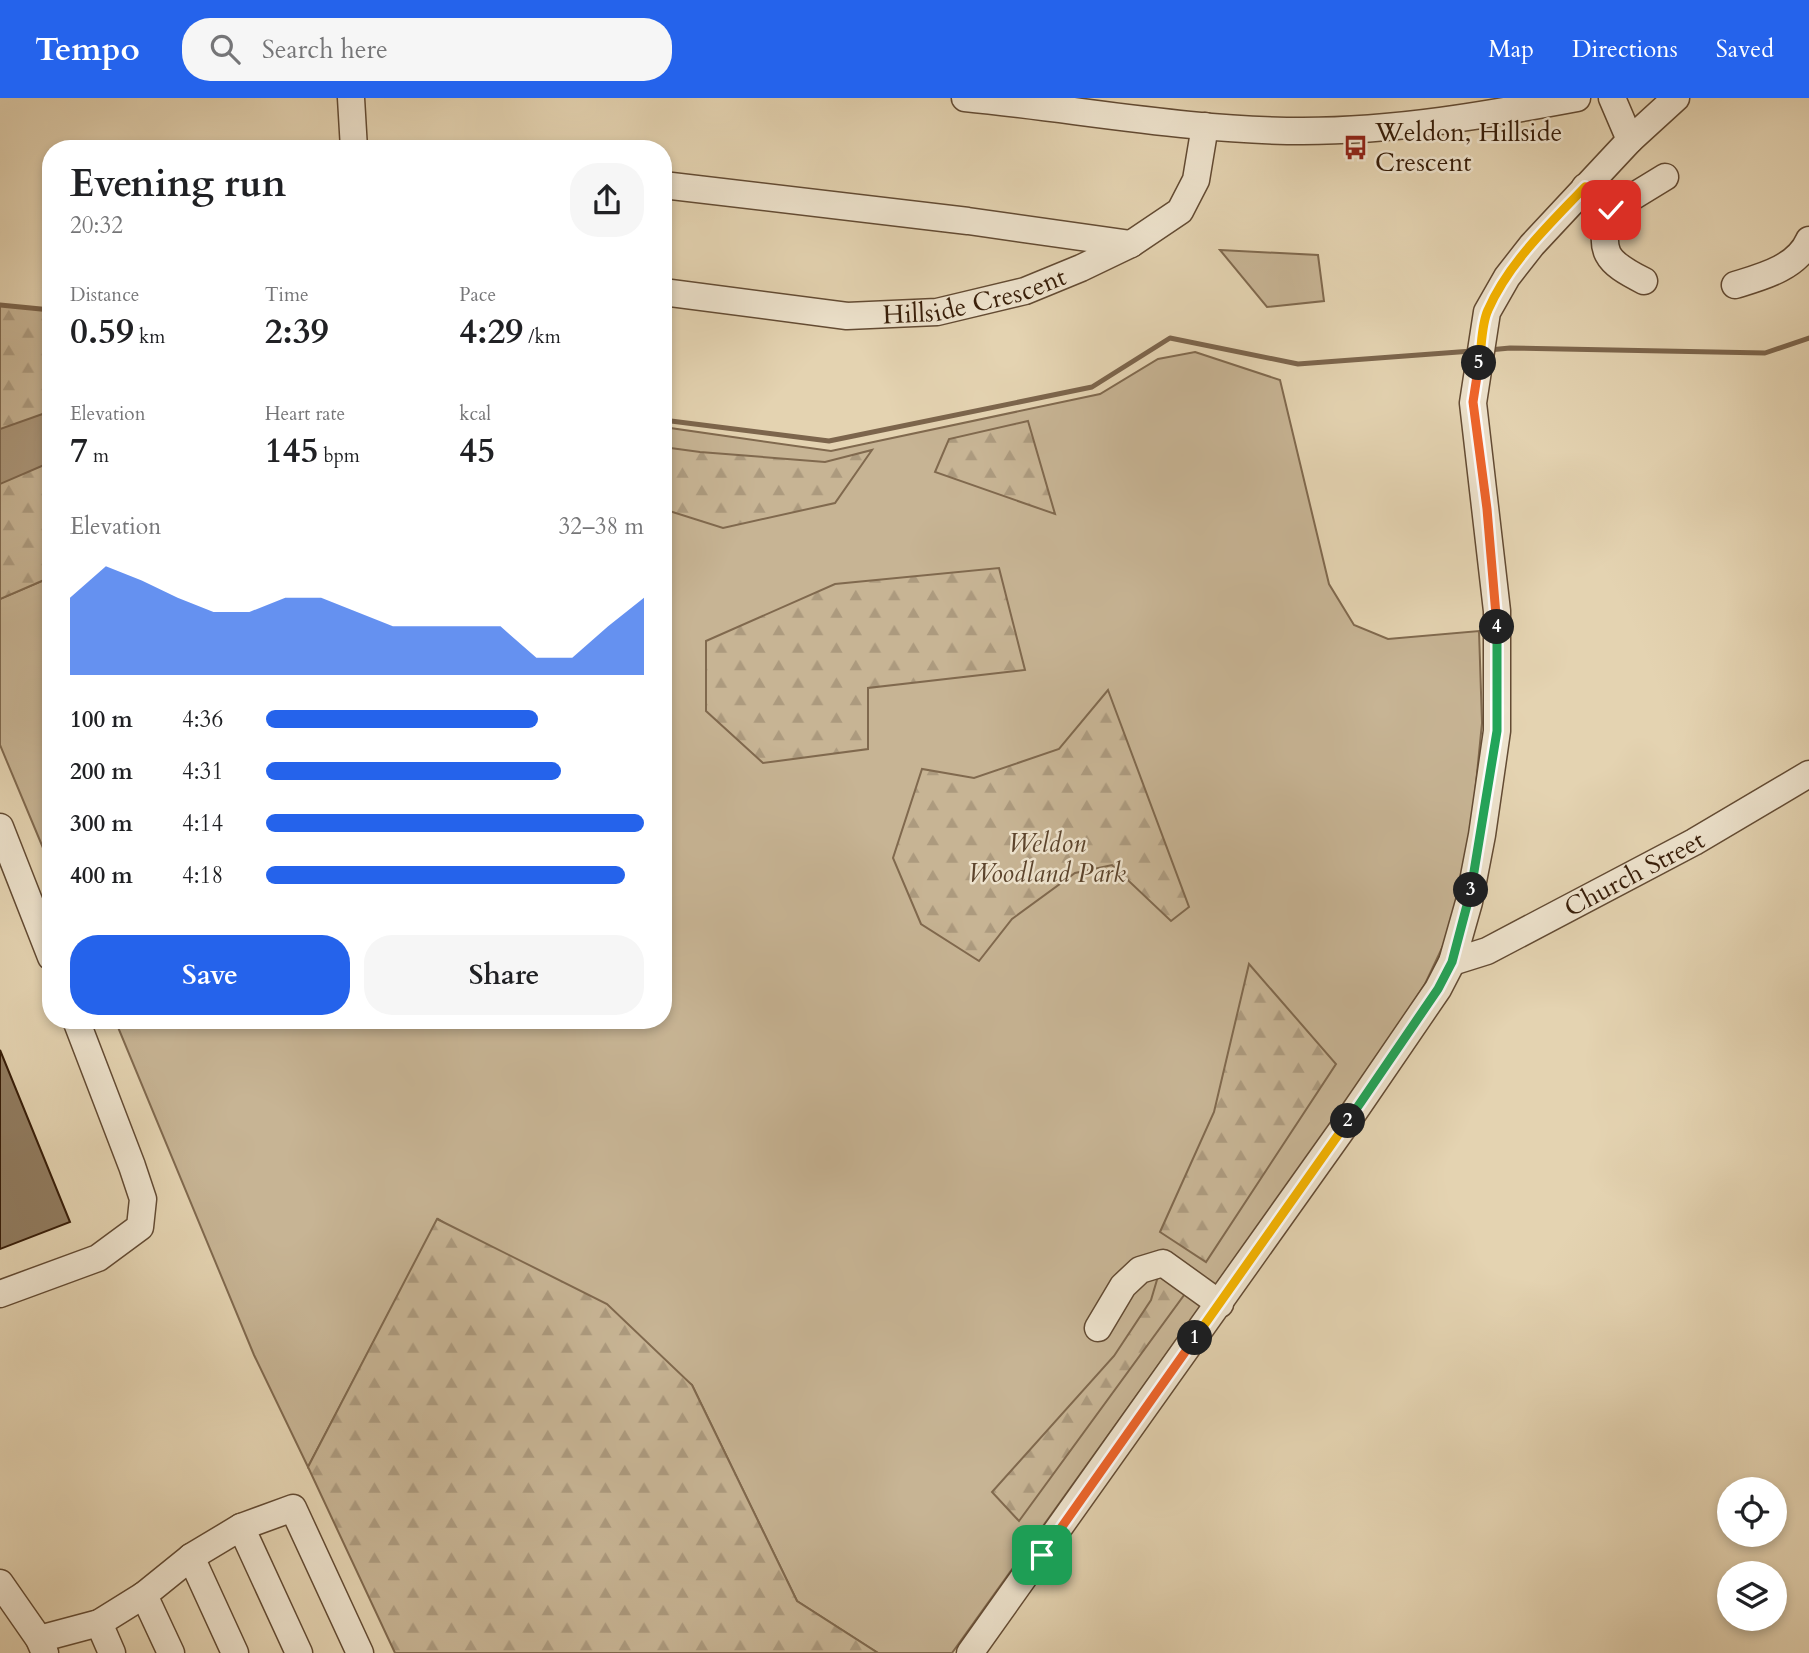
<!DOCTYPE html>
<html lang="en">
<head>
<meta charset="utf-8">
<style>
	:root { --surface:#fff; --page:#f6f6f6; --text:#202124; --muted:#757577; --accent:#2563eb }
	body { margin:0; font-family:Cardo,serif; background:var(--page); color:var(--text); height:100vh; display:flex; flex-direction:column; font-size:26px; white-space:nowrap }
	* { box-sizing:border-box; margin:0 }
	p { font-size:23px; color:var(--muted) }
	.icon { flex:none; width:38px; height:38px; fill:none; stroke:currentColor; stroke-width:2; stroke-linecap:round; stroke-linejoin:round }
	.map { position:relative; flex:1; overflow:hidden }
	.side { position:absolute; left:42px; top:42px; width:630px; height:889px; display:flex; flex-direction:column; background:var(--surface); border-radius:28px; box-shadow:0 4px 10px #0003 }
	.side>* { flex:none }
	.fabs { position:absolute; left:1717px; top:1379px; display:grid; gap:14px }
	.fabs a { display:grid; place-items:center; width:70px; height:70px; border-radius:50%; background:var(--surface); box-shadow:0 4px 10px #0003; font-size:35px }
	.pin { position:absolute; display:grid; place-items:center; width:60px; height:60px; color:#fff; margin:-30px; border-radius:14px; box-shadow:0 4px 10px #0006 }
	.km { position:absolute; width:35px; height:35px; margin:-18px; border-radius:50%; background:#222; color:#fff; font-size:19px; line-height:35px; text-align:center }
	.round { display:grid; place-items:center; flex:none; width:74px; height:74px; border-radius:28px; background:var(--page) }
	.overview { display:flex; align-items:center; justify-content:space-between; height:119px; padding:0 28px }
	h1 { font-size:38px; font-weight:600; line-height:52px }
	.figures { display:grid; grid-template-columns:repeat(3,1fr); gap:10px; height:119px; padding:7px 28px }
	.figures div { display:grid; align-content:center }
	.figures b { font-size:35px; font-weight:600 }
	.figures small { font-size:19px; font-weight:400 }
	.figures p { font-size:19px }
	.chart { height:196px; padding:14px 28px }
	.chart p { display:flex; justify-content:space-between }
	.chart svg { width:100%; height:126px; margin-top:7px; fill:var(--accent); opacity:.7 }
	.cta { display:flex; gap:14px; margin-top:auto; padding:14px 28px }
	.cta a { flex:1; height:80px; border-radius:28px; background:var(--accent); color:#fff; font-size:28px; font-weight:600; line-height:80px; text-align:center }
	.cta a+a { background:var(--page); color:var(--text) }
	ul { padding:0 28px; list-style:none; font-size:23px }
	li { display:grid; grid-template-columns:112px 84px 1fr; align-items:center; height:52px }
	li i { height:18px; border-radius:9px; background:var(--accent) }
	header { display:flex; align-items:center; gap:42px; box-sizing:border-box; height:98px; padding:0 35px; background:var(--accent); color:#fff }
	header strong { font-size:33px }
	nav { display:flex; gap:38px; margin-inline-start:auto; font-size:24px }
	.search { width:490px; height:63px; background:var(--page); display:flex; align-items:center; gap:18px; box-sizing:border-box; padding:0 24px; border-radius:28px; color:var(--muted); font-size:26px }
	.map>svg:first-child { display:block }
	.green { fill:#c7b494; stroke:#80694e; stroke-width:2 }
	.forest { fill:url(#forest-firs); stroke:#80694e; stroke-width:2 }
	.water { fill:#aa9578; stroke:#7c654c; stroke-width:2 }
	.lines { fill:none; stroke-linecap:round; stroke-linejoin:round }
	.stream { stroke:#7c654c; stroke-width:5 }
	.building { fill:#917c60; stroke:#381e09; stroke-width:2 }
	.minor-casing { stroke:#634b33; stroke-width:29 }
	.minor { stroke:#ede2cc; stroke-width:26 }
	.split-1-casing { stroke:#fff; stroke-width:14 }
	.split-2-casing { stroke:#fff; stroke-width:14 }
	.split-3-casing { stroke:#fff; stroke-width:14 }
	.split-4-casing { stroke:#fff; stroke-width:14 }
	.split-5-casing { stroke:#fff; stroke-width:14 }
	.split-6-casing { stroke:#fff; stroke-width:14 }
	.split-1 { stroke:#f0652b; stroke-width:9 }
	.split-2 { stroke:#f5b400; stroke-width:9 }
	.split-3 { stroke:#22a559; stroke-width:9 }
	.split-4 { stroke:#22a559; stroke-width:9 }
	.split-5 { stroke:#f0652b; stroke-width:9 }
	.split-6 { stroke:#f5b400; stroke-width:9 }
	.labels { text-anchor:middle; stroke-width:5; stroke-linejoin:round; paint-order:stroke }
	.poi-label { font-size:26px; fill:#381e09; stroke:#ede2cc; text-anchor:start }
	.street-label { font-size:26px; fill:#381e09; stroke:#ede2cc }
	.park-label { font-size:26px; font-style:italic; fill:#5c442c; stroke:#ede2cc }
</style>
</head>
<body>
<header>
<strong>Tempo</strong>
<div class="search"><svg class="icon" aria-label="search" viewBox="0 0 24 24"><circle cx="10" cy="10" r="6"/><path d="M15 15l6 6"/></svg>Search here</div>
<nav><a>Map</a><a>Directions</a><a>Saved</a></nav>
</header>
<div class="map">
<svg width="1809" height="1555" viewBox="0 0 1809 1555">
	<defs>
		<pattern id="forest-firs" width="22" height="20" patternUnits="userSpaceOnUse" patternTransform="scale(1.75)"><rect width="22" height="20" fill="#c7b494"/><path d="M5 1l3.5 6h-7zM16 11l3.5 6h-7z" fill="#ac9a7e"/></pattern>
	</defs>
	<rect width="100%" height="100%" fill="#e4d3b1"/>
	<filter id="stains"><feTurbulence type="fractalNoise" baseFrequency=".00286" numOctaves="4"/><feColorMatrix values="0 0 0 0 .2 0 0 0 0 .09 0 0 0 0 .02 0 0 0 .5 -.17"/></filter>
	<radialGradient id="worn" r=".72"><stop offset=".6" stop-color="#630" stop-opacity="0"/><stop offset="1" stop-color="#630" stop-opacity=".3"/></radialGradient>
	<g class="green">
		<polygon points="1220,152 1318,157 1324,203 1267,209"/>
		<polygon points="1195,254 1280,282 1329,486 1354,527 1388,541 1479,533 1482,625 1473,716 1451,831 1425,886 1375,965 952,1555 878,1555 797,1503 692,1287 438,1121 308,1369 254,1257 115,922 663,922 663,329 831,353 1100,296 1158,261"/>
		<polygon points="51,479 51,769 0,647 0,501"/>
	</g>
	<g class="forest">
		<polygon points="0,207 51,212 51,479 0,501"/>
		<polygon points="1028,323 1055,416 935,374 949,341"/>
		<polygon points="663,349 700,354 825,364 872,352 835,405 723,430 663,411"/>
		<polygon points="999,470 1025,572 868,590 868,651 763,665 706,613 706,543 835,486"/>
		<polygon points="1108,592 1189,809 1171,823 1112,767 1075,775 1012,821 979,863 921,826 893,760 922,671 974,680 1059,651"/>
		<polygon points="1249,866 1336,966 1206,1164 1160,1134 1214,1014"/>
		<polygon points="437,1121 607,1206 692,1287 797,1503 878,1555 395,1555 308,1369"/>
		<polygon points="1159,1175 1187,1193 1019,1423 992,1394 1114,1258 1151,1202"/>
	</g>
	<polygon class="water" points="51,313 51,364 0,386 0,331"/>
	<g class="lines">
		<g class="stream">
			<polyline points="0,207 51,212"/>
			<polyline points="1489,252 1510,250 1765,255 1809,240"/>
			<polyline points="663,322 829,343 1092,289 1170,240 1298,266 1472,253"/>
		</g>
	</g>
	<polygon class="building" points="0,952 70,1124 0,1151"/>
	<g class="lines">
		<defs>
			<g id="minor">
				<polyline points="351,0 354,51"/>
				<path d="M965,0c112,11 225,33 338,33 93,0 183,-16 274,-33"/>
				<polyline points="1612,0 1630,42"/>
				<polyline points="663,87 968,123 1131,146"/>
				<polyline points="1585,89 1611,112 1665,79"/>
				<path d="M1611,112c-14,42 -5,52 33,71"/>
				<path d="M1735,187c26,-8 62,-17 74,-45"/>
				<path id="s1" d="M663,194l184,24 90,-4 88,-21 56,-23 50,-24 49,-33 16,-31 9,-54"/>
				<polyline points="0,729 51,859"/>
				<path id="s2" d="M1452,864l35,-11 207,-109 115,-68"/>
				<polyline points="0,1196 98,1160 140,1129 143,1101 132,1068 76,922"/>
				<polyline points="1098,1230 1123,1188 1140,1172 1163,1165 1220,1206"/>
				<polyline points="241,1429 299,1555"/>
				<polyline points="191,1459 235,1555"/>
				<polyline points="0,1485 39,1541 45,1555"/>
				<polyline points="144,1497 171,1555"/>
				<polyline points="99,1525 112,1555"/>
				<polyline points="39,1541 99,1525 144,1497 191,1459 241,1429 293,1410 360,1555"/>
				<polyline points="970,1555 1341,1033 1438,891 1452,864 1469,804 1482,737 1497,633 1497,513 1473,305 1487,214 1507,179 1532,147 1630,42 1676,0"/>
			</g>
		</defs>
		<use href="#minor" class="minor-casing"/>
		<use href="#minor" class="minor"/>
	</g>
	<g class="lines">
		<defs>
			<polyline id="split-1" points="1042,1457 1195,1240"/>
			<polyline id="split-2" points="1195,1240 1348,1023"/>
			<polyline id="split-3" points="1348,1023 1438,891 1452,864 1471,792"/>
			<polyline id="split-4" points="1471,792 1497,633 1497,529"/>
			<polyline id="split-5" points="1479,265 1473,304 1487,411 1497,529"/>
			<path id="split-6" d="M1479,265c3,-16 2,-38 9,-53 21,-48 62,-86 97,-123l26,23"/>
		</defs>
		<use href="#split-1" class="split-1-casing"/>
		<use href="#split-2" class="split-2-casing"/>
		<use href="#split-3" class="split-3-casing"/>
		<use href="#split-4" class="split-4-casing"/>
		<use href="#split-5" class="split-5-casing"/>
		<use href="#split-6" class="split-6-casing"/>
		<use href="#split-1" class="split-1"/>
		<use href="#split-2" class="split-2"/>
		<use href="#split-3" class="split-3"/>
		<use href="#split-4" class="split-4"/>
		<use href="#split-5" class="split-5"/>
		<use href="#split-6" class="split-6"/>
	</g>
	<defs>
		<symbol id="bus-bare" viewBox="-9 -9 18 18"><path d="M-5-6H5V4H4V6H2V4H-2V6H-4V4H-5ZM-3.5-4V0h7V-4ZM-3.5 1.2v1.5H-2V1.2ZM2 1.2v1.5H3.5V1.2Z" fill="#8f2418" stroke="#ede2cc" stroke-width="2.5" paint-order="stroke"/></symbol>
	</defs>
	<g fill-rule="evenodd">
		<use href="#bus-bare" x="1338" y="32" width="35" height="35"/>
	</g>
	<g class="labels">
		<g class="poi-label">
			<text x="1375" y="43">Weldon, Hillside<tspan x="1375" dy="30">Crescent</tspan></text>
		</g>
		<g class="street-label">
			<text dy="9" stroke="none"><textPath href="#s1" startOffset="315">Hillside Crescent</textPath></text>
			<text dy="9" stroke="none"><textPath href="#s2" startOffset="203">Church Street</textPath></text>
		</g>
		<g class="park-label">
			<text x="1047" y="754">Weldon<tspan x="1047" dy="30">Woodland Park</tspan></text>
		</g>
	</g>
	<rect width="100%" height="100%" filter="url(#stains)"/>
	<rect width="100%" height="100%" fill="url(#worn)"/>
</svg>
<div class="fabs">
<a><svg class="icon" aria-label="locate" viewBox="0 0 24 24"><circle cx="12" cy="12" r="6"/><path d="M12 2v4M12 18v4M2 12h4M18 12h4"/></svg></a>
<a><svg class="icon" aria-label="layers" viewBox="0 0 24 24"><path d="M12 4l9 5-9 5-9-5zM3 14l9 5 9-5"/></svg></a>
</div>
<div class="pin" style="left:1042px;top:1457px;background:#1e9e55"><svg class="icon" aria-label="arrive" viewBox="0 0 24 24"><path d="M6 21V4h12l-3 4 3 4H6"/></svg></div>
<div class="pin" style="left:1611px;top:112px;background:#d93025"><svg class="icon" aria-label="check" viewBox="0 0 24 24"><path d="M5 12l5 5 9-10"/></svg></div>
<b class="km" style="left:1195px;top:1240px">1</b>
<b class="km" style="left:1348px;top:1023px">2</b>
<b class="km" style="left:1471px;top:792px">3</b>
<b class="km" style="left:1497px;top:529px">4</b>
<b class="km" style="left:1479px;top:265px">5</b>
<section class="side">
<div class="overview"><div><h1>Evening run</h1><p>20:32</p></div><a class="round"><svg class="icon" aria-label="share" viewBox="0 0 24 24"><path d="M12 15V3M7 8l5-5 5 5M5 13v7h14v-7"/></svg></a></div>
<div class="figures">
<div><p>Distance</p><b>0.59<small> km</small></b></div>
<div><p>Time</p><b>2:39</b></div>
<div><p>Pace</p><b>4:29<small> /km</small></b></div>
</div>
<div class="figures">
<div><p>Elevation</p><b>7<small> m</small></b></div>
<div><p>Heart rate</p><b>145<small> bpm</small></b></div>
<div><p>kcal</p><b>45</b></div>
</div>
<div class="chart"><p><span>Elevation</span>32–38 m</p>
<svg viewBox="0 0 160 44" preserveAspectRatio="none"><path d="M0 44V17L10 6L20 11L30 17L40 22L50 22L60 17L70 17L80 22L90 27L100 27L110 27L120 27L130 38L140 38L150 27L160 17V44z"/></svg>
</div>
<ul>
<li><b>100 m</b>4:36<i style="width:72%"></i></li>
<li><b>200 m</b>4:31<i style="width:78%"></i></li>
<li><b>300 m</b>4:14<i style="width:100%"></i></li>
<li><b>400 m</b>4:18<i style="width:95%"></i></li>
</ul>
<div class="cta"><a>Save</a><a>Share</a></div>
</section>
</div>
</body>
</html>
